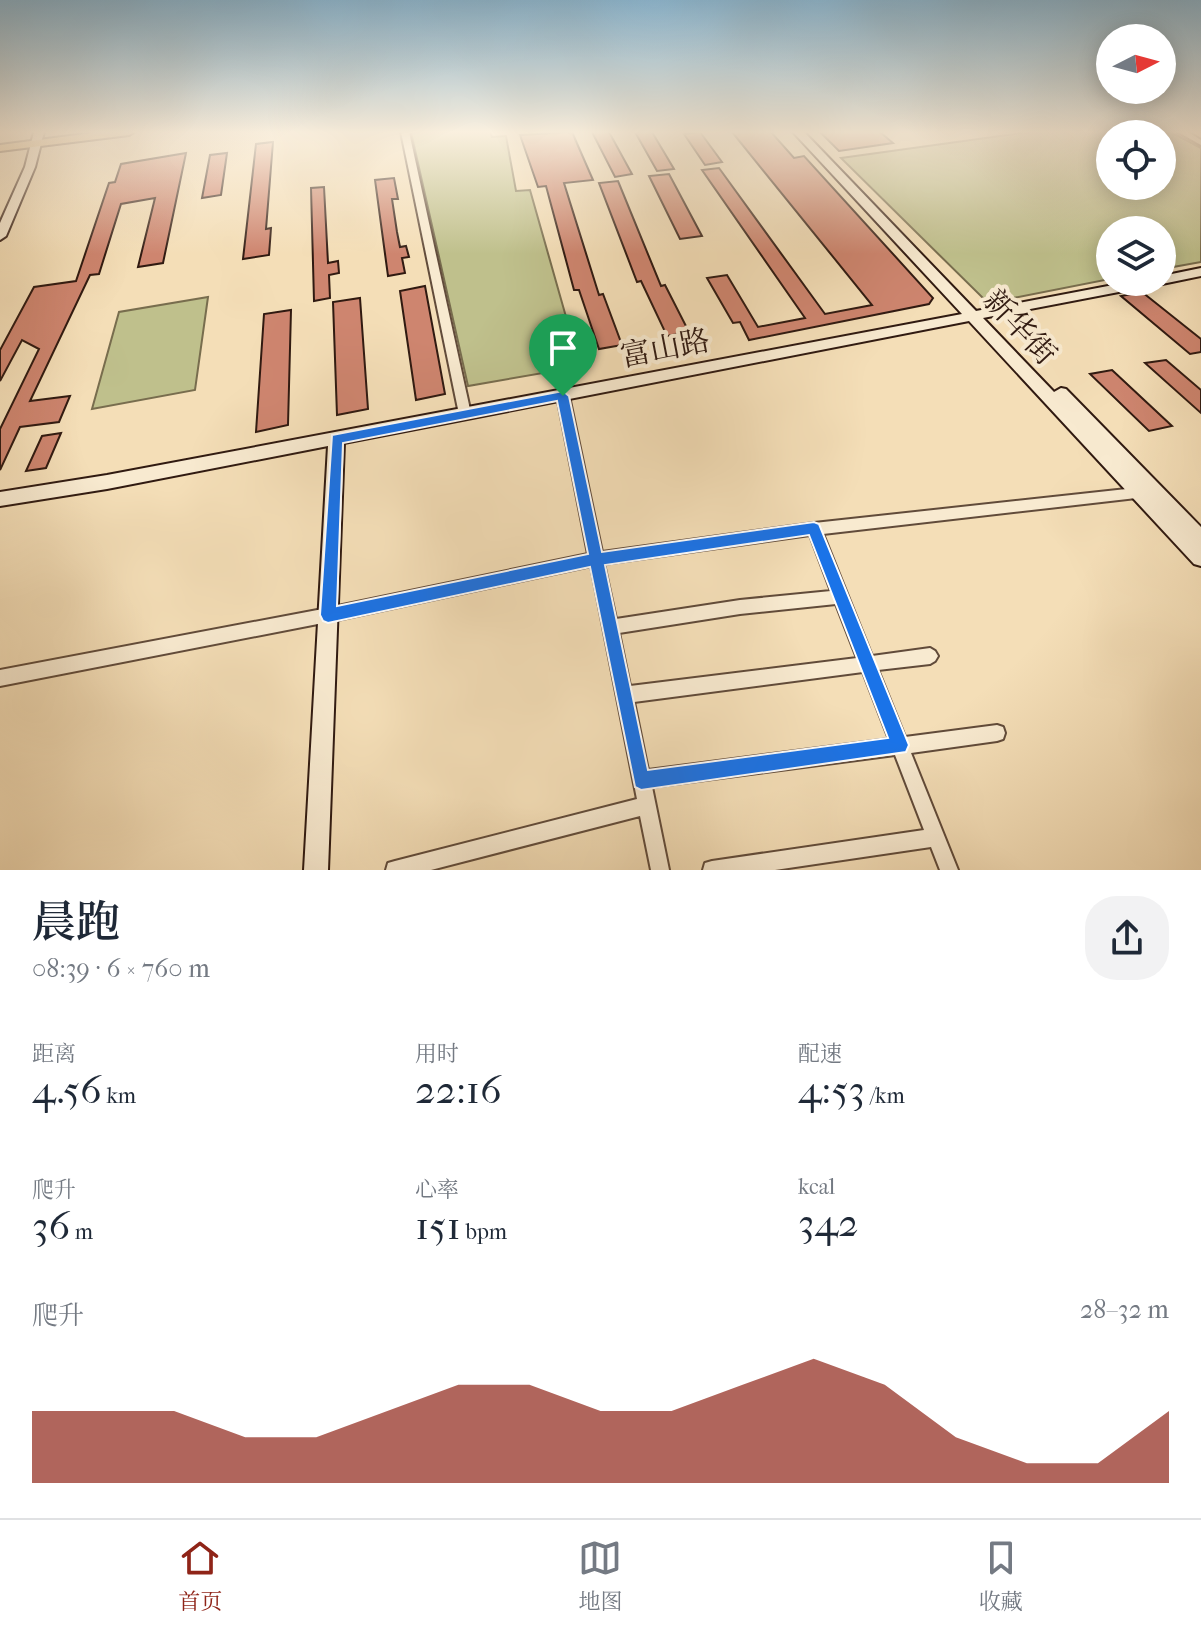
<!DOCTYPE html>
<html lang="zh">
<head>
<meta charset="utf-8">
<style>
	:root { --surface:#fff; --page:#f2f2f3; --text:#1f2937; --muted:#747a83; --line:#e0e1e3; --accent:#8f2418 }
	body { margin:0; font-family:"IM FELL French Canon","Noto Serif SC",serif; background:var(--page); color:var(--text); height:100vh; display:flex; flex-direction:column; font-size:30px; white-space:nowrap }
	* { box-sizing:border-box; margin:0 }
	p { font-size:26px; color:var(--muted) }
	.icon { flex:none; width:44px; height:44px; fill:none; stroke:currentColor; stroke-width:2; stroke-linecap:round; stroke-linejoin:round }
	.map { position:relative; height:870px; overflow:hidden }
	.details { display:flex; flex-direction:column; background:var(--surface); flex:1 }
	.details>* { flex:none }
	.needle { width:52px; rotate:84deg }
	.tools { position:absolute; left:1096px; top:24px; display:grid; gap:16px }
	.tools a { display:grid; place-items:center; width:80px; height:80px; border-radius:50%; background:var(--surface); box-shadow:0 4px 20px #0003; font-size:40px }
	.pin { position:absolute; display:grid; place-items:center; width:68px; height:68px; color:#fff; margin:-82px -34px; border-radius:50% 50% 50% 0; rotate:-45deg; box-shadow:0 0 8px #0007 }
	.pin .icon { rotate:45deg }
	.round { display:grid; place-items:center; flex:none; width:84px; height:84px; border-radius:32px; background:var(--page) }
	.summary { display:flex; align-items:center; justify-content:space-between; height:136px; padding:0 32px }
	h1 { font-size:44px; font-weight:600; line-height:60px }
	.figures { display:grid; grid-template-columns:repeat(3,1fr); gap:12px; height:136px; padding:8px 32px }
	.figures div { display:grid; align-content:center }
	.figures b { font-size:40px; font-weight:600 }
	.figures small { font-size:22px; font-weight:400 }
	.figures p { font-size:22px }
	.chart { height:224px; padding:16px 32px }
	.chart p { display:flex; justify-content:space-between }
	.chart svg { width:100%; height:144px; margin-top:8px; fill:var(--accent); opacity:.7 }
	.tabs { display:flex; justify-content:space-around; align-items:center; height:112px; border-top:2px solid var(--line); background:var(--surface); font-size:22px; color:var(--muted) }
	.tabs a { display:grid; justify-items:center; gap:4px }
	.tabs .active { color:var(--accent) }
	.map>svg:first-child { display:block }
	.green { fill:#bfc08c; stroke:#786d4e; stroke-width:2; fill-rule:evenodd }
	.building { fill:#ce856f; stroke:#301a11; stroke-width:2 }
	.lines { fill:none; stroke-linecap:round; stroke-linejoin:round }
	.street-casing { stroke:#614b3a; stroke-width:4 }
	.secondary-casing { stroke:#301a11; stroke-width:4 }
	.primary-casing { stroke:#301a11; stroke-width:4 }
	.street { fill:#f8ead0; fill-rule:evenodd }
	.secondary { fill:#f8ead0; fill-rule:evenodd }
	.primary { fill:#eabf7c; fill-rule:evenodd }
	.route { fill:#1a73e8; stroke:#fff; stroke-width:2; fill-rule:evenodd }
	.labels { text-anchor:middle; stroke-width:8; stroke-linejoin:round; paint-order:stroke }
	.street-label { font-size:30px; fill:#301a11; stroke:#f8ead0 }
</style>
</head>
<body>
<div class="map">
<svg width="1201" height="870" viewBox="0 0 1201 870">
	<rect width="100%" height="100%" fill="#f4deb7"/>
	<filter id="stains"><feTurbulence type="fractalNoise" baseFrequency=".0025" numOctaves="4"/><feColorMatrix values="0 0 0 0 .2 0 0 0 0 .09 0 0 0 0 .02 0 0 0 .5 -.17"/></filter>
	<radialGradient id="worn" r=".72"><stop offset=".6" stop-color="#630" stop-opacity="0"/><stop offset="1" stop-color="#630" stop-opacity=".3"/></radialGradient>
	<g class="green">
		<polygon points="411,132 490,132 492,137 506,136 516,191 530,190 576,352 569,354 572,368 468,386"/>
		<path d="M1029,132h142l30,16v114l-39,7v-39h-52v49l-122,24 -147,-145zM1110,134h52v52h-52z"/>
		<polygon points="208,297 195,390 92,409 119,312"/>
	</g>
	<g class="building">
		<polygon points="572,132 593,180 564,183 599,295 603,294 622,345 599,349 579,290 574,290 546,186 538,187 520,135"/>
		<polygon points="592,132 609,132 632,174 615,177"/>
		<polygon points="635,132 652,132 674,169 657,171"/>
		<polygon points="700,132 722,162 705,165 684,134"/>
		<polygon points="732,132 771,132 794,158 804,156 933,298 929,304 749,340 740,322 733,323 707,278 727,275 758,327 805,318 702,170 719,168 825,314 872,305"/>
		<polygon points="820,132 880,132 893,143 839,151"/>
		<polygon points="273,142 266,229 271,228 269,255 243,259 256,144"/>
		<polygon points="186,153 163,263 138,267 155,198 121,204 99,274 90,275 30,401 70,396 59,422 20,427 0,470 0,429 39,349 22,340 0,381 0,350 34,287 76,281 109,183 115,182 121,164"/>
		<polygon points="227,153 221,195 202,198 210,155"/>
		<polygon points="669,174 702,236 680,239 649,176"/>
		<polygon points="394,178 398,199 392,199 397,232 400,247 406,246 409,257 402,258 405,273 388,276 375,180"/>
		<polygon points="618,181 661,286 665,285 689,332 667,336 641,281 637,282 599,183"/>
		<polygon points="324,187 328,263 338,261 339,273 329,275 330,298 314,301 311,188"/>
		<polygon points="425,286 445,394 416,400 400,291"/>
		<polygon points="1142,292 1201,339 1201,352 1190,354 1121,296"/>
		<polygon points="360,298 368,409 337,415 333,302"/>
		<polygon points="291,310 288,425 256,432 264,314"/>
		<polygon points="1166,360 1201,390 1201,413 1145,363"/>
		<polygon points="1112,370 1172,426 1149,431 1090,374"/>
		<polygon points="61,433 46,468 26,471 42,436"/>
	</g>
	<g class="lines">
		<defs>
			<g id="street">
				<polygon points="401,132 409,132 471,414 465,418 459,414"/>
				<polygon points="1178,132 1188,132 1201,140 1201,145"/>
				<path d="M563,392l6,4 33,156 212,-29 331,-36 5,1 1,4 -1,4 -5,1 -322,37 49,122 58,-8 5,3 3,5 -3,5 -5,3 -52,6 27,67 92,-12 6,2 2,6 -2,6 -6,2 -86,12 47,117h-18l-9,-23 -156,23h-72l2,-7 7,-2 212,-31 -29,-75 -243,32 17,83h-18l-11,-54 -209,54h-45l2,-7 7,-2 242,-62 -46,-233 -263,56 -328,64v-16l328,-62 260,-54 -31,-158zM810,535l21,56 -91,9 -124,19 -12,-55zM836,604l21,54 -227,28 -11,-53 121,-19zM863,672l26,67 -241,31 -14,-68z"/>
			</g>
			<g id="secondary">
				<polygon points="34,132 44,132 35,167 6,236 0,240 0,223 25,167"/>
				<polygon points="793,132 804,132 976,311 1129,282 1156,282 1150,286 983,318 1054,392 1061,388 1066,389 1201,527 1201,566 1194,564 969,321 344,443 328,870 304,870 328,446 107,489 0,506 0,492 107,475 962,314"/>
				<polygon points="1201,268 1201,276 1162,284 1157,282 1162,282 1162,276"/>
			</g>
			<polygon id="primary" points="100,132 134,132 129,135 0,151 0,145"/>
		</defs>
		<use href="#street" class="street-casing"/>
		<use href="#secondary" class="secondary-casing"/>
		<use href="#primary" class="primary-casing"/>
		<use href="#street" class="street"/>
		<use href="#secondary" class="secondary"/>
		<use href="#primary" class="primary"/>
	</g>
	<linearGradient id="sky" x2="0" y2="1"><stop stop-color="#8ab7d3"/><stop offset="0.52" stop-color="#faf0df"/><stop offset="1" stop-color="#faf0df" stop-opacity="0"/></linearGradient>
	<rect width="1201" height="254" fill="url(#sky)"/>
	<path class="route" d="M563,391l6,5 33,156 212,-30 5,2 90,221 -3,7 -265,38 -6,-3 -45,-220 -262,56 -5,-2 -3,-6 12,-180zM557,401l31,153 -251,52 6,-163zM809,535l79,203 -240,32 -43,-205z"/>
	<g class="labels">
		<g class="street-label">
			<text transform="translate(1020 327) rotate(47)" y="10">新华街</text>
			<text transform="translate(665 348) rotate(-11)" y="10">富山路</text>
		</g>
	</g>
	<rect width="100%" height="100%" filter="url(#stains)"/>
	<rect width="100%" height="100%" fill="url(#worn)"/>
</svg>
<div class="tools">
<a><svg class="needle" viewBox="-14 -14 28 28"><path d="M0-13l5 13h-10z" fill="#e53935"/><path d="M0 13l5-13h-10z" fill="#747a83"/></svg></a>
<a><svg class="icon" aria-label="locate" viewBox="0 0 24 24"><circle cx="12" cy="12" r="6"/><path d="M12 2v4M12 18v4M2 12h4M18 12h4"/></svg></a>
<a><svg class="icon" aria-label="layers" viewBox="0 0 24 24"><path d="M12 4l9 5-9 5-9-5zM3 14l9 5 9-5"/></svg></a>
</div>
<div class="pin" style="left:563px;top:396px;background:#1e9e55"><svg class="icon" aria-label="arrive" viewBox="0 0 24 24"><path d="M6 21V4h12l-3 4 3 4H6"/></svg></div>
</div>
<section class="details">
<div class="summary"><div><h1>晨跑</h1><p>08:39 · 6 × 760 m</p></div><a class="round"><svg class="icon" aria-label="share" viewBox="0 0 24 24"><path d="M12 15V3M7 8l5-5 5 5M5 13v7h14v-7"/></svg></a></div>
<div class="figures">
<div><p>距离</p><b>4.56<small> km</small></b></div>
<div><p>用时</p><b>22:16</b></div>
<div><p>配速</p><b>4:53<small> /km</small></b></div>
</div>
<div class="figures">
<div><p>爬升</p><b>36<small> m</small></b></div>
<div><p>心率</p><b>151<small> bpm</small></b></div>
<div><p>kcal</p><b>342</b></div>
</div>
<div class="chart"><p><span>爬升</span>28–32 m</p>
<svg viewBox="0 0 160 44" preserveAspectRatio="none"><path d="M0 44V22L10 22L20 22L30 30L40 30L50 22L60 14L70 14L80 22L90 22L100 14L110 6L120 14L130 30L140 38L150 38L160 22V44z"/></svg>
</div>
</section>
<nav class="tabs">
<a class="active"><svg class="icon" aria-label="home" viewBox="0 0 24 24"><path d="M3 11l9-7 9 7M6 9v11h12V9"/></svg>首页</a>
<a><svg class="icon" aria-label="map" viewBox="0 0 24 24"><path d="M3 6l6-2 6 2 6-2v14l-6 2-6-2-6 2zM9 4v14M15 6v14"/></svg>地图</a>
<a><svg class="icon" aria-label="saved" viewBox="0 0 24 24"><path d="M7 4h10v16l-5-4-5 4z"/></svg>收藏</a>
</nav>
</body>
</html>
